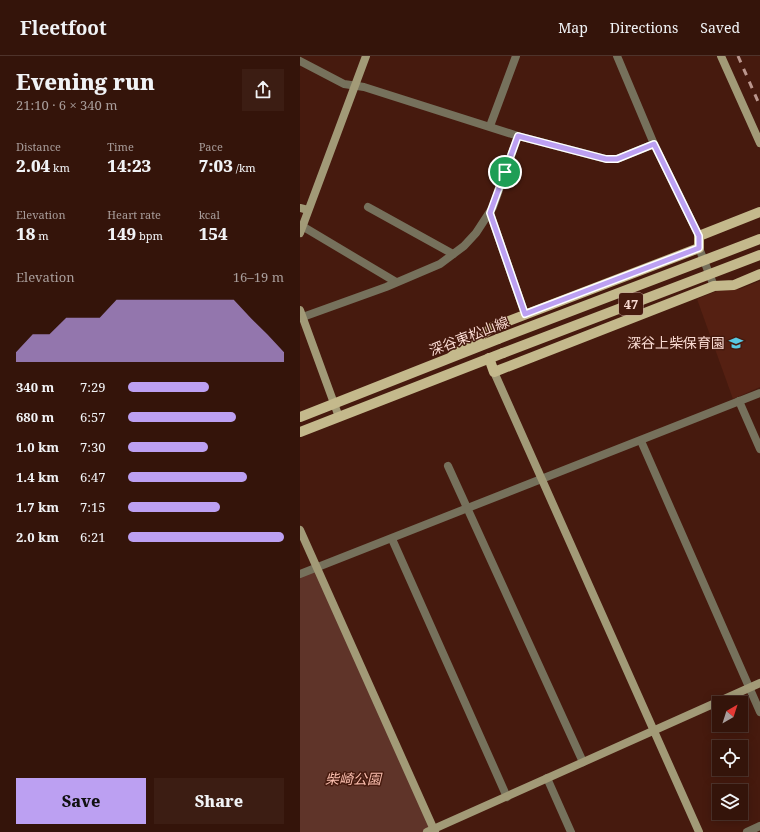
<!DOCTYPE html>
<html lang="en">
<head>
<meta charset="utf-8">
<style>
	:root { --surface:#34140a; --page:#3c1d13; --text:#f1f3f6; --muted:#a99e9c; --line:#4e332b; --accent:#bca0f2 }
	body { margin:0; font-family:"Noto Serif","Noto Sans JP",serif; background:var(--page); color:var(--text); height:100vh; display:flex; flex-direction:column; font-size:15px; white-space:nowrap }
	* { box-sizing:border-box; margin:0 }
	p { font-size:13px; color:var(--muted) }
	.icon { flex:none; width:22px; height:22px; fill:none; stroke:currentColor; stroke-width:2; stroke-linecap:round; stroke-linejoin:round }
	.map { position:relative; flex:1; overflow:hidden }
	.panel { display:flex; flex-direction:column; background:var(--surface); width:300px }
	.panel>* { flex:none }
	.needle { width:26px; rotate:39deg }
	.buttons { position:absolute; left:412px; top:640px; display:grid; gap:8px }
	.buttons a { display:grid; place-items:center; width:36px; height:36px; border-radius:0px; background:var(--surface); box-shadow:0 2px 10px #0003,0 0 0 1px var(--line); font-size:20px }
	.pin { position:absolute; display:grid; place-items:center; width:34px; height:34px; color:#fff; margin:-17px; border:2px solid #fff; border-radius:50%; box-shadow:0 1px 4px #0007 }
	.round { display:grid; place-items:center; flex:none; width:42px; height:42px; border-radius:0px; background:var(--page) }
	.overview { display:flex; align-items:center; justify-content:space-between; height:68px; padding:0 16px }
	h1 { font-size:22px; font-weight:800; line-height:30px }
	.figures { display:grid; grid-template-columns:repeat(3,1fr); gap:6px; height:68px; padding:4px 16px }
	.figures div { display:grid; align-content:center }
	.figures b { font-size:17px; font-weight:800 }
	.figures small { font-size:11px; font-weight:400 }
	.figures p { font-size:11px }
	.chart { height:112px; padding:8px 16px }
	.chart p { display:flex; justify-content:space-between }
	.chart svg { width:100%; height:72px; margin-top:4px; fill:var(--accent); opacity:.7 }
	.action { display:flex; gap:8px; margin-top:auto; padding:8px 16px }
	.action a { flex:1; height:46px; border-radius:0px; background:var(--accent); color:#111; font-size:16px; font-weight:800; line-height:46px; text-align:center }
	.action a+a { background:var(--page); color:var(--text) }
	ul { padding:0 16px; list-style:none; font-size:13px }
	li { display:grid; grid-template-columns:64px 48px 1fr; align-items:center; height:30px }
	li i { height:10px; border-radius:5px; background:var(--accent) }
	header { display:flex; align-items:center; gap:24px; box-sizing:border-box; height:56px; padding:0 20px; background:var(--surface); border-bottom:1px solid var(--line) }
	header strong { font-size:19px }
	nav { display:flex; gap:22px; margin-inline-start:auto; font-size:14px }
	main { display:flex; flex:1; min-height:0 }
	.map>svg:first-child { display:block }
	.built { fill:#552012 }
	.green { fill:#5f3429 }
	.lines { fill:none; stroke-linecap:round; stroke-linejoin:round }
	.street { stroke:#76715c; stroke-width:8 }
	.secondary { stroke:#a29a77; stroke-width:8 }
	.primary { stroke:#c4b98c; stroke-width:10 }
	.rail { stroke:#ba968d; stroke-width:3; stroke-dasharray:7 7; stroke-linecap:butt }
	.primary-bridge { stroke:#c4b98c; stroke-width:10 }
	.route-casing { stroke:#fff; stroke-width:8 }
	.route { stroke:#bca0f2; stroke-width:5 }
	.labels { text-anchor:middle; stroke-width:3; stroke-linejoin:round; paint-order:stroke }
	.shield { fill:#461a0e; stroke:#c3a097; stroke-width:1 }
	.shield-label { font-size:13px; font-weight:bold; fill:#f9dad2 }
	.street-label { font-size:14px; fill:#f9dad2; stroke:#461a0e }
	.poi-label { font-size:14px; fill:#f9dad2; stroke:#461a0e; text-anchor:end }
	.park-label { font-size:14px; font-style:italic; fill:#f9bdad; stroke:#461a0e }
</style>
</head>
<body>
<header>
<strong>Fleetfoot</strong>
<nav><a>Map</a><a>Directions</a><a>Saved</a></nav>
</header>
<main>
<section class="panel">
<div class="overview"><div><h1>Evening run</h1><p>21:10 · 6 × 340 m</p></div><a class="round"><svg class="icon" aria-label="share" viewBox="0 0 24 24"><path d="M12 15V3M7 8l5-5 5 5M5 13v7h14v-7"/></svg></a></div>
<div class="figures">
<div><p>Distance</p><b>2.04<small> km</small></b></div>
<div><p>Time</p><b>14:23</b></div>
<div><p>Pace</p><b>7:03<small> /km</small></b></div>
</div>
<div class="figures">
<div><p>Elevation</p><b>18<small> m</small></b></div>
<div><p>Heart rate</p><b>149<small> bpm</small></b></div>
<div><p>kcal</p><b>154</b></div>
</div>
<div class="chart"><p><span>Elevation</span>16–19 m</p>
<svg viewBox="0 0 160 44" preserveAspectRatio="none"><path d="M0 44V38L10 27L20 27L30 17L40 17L50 17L60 6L70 6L80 6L90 6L100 6L110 6L120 6L130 6L140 17L150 27L160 38V44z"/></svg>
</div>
<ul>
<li><b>340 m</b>7:29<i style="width:52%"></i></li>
<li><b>680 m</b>6:57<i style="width:69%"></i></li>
<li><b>1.0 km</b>7:30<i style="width:51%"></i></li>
<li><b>1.4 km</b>6:47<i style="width:76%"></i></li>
<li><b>1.7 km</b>7:15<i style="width:59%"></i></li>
<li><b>2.0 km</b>6:21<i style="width:100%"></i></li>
</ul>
<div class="action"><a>Save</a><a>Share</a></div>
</section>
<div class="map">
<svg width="460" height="776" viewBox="0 0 460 776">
	<rect width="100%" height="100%" fill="#461a0e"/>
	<polygon class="built" points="460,225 460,331 433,343 397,243 417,235 440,233"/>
	<polygon class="green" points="16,512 134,773 127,776 0,776 0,518"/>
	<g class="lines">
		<g class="street">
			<polyline points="317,0 354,88 399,180"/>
			<polyline points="0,5 44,28 64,31 218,80 306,103 317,103 354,88"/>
			<polyline points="190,70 216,0"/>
			<polyline points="68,151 153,198"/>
			<polyline points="190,157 225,258"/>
			<polyline points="2,170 96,226"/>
			<polyline points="399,192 414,230"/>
			<polyline points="0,262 86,231 140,208 164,190 176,177 193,151 218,80"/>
			<polyline points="439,345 460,393"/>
			<polyline points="341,385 460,656"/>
			<polyline points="148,410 283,706"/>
			<polyline points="92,483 207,741"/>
			<polyline points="0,518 460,337"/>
			<polyline points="247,722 271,776"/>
			<polyline points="447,776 460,770"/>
		</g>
		<g class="secondary">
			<polyline points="421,0 460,87"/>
			<polyline points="0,152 8,154"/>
			<polyline points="0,177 66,0"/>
			<polyline points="0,254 39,361"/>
			<polyline points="194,316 399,776"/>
			<polyline points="0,474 135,776"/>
			<polyline points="127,776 460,627"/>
		</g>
		<g class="primary">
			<polyline points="152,300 193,271 399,192 399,180 460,156"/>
			<polyline points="189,302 194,316 414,230 434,229 460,218"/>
			<polyline points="0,361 198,283"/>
			<polyline points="0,376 203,297"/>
		</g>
		<polyline class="rail" points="438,0 460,50"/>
		<g class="primary-bridge">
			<polyline points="198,283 460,183"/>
			<polyline points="203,297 460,199"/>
		</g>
	</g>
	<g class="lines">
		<defs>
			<polygon id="route" points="218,80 306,103 317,103 354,88 399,180 399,192 225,258 190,157"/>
		</defs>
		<use href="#route" class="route-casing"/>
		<use href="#route" class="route"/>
	</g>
	<defs>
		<symbol id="school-bare" viewBox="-9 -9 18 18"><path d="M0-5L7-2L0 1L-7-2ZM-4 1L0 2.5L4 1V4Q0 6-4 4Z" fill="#58c9e3" stroke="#461a0e" stroke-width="2.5" paint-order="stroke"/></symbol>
	</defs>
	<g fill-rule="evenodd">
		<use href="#school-bare" x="426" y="277" width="20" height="20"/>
	</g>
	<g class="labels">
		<rect class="shield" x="319" y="237" width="24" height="22" rx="3"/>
		<g class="shield-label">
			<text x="331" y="253">47</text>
		</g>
		<g class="street-label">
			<text transform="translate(169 280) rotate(-21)" y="5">深谷東松山線</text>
		</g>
		<g class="poi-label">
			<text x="425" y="292">深谷上柴保育園</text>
		</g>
		<g class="park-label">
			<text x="53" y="728">柴崎公園</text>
		</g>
	</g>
</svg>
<div class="buttons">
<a><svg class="needle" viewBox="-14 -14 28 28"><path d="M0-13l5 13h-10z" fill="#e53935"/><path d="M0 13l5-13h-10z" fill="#a99e9c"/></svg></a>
<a><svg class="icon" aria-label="locate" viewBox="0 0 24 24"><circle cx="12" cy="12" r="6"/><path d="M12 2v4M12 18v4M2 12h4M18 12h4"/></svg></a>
<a><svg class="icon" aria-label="layers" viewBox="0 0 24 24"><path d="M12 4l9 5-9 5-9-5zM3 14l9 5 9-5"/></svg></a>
</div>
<div class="pin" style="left:205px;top:116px;background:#1e9e55"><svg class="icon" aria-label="arrive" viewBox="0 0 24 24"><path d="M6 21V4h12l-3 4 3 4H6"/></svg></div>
</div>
</main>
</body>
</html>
